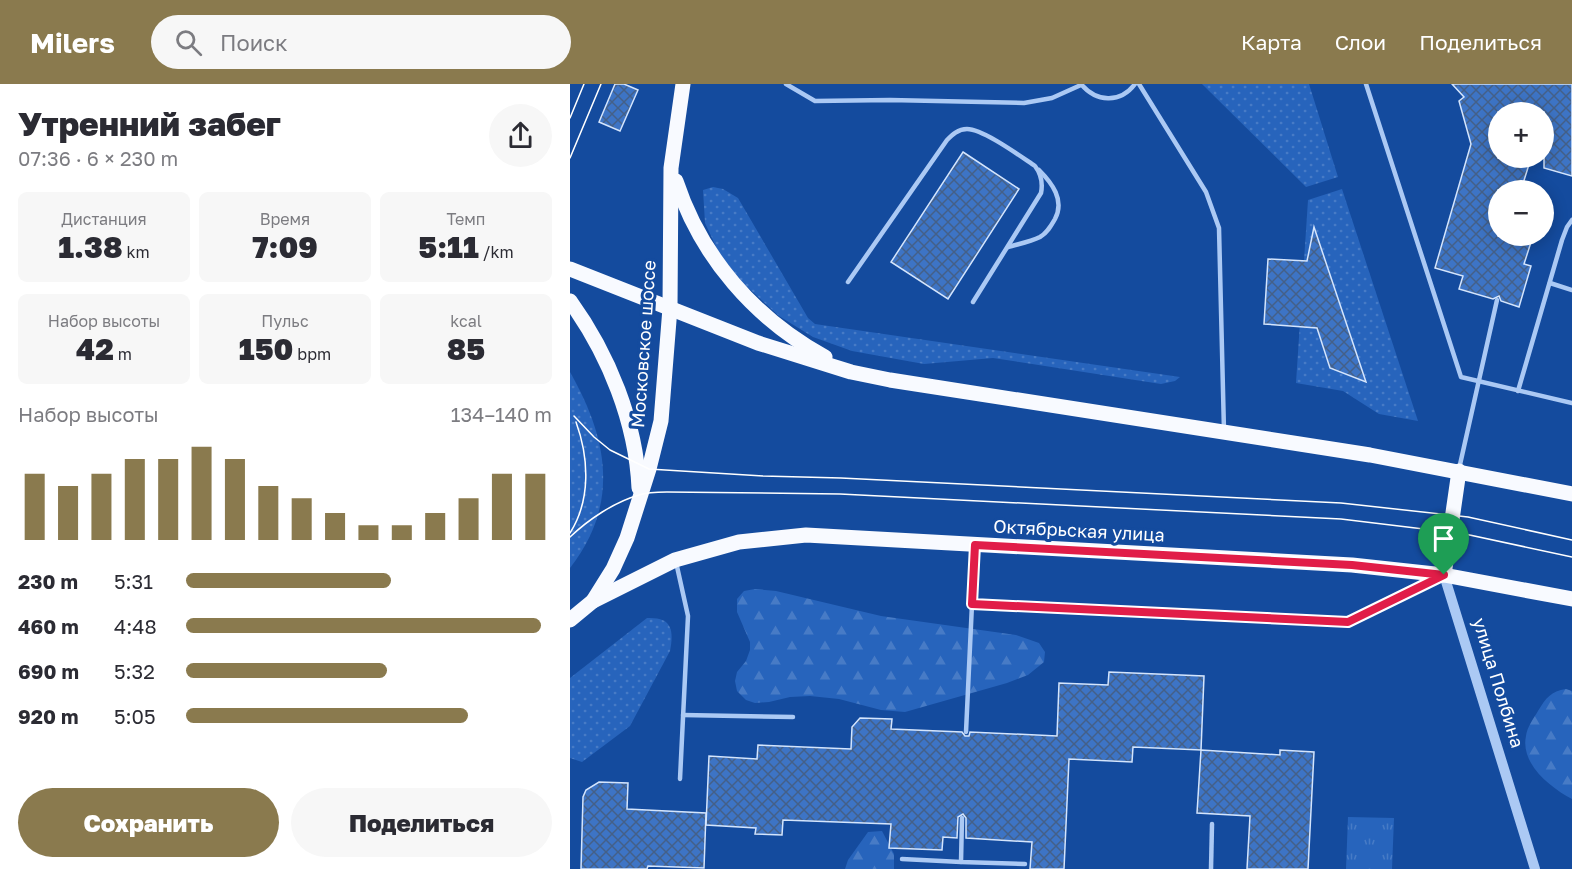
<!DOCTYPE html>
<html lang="ru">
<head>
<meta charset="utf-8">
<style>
	:root { --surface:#fff; --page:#f7f7f7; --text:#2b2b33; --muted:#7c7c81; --accent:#8a7a4e }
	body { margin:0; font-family:"Golos Text",sans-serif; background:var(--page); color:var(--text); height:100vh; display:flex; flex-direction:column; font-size:22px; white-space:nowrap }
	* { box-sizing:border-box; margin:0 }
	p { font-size:20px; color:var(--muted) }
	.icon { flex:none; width:33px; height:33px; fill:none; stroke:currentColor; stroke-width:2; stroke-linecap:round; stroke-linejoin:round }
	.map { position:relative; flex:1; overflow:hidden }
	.sheet { display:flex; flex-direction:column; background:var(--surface); width:570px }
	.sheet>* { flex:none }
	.fabs { position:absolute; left:918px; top:18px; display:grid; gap:12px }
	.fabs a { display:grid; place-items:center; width:66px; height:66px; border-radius:50%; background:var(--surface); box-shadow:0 3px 15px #0003; font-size:30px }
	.pin { position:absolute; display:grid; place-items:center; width:51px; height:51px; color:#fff; margin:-62px -26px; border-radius:50% 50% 50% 0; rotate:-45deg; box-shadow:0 0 6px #0007 }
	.pin .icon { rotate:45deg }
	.round { display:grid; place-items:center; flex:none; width:63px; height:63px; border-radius:32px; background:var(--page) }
	.head { display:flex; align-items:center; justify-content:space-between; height:102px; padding:0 18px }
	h1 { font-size:33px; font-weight:800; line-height:45px }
	.metrics { display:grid; grid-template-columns:repeat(3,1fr); gap:9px; height:102px; padding:6px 18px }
	.metrics div { display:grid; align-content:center; border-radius:9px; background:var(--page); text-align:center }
	.metrics b { font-size:30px; font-weight:800 }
	.metrics small { font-size:16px; font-weight:400 }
	.metrics p { font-size:16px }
	.chart { height:168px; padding:12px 18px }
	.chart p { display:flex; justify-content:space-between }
	.chart svg { width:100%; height:108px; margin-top:6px; stroke:var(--accent); stroke-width:6 }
	.cta { display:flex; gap:12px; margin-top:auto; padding:12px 18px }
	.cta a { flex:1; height:69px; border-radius:36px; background:var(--accent); color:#fff; font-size:24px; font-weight:800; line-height:69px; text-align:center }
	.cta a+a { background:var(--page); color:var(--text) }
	ul { padding:0 18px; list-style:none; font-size:20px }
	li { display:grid; grid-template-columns:96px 72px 1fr; align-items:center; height:45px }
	li i { height:15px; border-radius:8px; background:var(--accent) }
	header { display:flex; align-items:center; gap:36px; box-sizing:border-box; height:84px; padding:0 30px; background:var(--accent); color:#fff }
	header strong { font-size:28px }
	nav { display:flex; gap:33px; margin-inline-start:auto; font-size:21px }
	.search { width:420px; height:54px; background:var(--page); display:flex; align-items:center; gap:15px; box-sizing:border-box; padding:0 21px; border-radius:33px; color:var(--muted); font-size:22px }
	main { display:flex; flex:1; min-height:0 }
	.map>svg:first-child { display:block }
	.grass { fill:url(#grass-dots) }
	.forest { fill:url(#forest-firs) }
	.park { fill:url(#park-tufts) }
	.building { fill:url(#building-cross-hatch); stroke:#d4e5fd; stroke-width:1.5 }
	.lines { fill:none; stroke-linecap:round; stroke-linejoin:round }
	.service { stroke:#abc9f4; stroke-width:4.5 }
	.tertiary { stroke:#abc9f4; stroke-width:10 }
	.primary { stroke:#f8faff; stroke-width:15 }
	.tram { stroke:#fff; stroke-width:1.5 }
	.route-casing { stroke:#fff; stroke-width:12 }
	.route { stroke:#e11d48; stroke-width:8 }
	.labels { text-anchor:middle; stroke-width:6; stroke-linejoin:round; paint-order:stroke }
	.street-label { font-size:18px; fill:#fff; stroke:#144b9e }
</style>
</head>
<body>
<header>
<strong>Milers</strong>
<div class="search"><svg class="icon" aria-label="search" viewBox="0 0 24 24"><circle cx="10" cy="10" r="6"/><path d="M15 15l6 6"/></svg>Поиск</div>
<nav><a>Карта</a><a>Слои</a><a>Поделиться</a></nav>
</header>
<main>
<section class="sheet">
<div class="head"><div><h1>Утренний забег</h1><p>07:36 · 6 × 230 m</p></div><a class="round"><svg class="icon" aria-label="share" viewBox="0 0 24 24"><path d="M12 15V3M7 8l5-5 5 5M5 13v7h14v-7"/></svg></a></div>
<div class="metrics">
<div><p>Дистанция</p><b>1.38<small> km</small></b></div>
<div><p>Время</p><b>7:09</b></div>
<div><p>Темп</p><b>5:11<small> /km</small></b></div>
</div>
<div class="metrics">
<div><p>Набор высоты</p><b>42<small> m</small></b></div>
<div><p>Пульс</p><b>150<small> bpm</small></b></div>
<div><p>kcal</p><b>85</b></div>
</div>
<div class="chart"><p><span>Набор высоты</span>134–140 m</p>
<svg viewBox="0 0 160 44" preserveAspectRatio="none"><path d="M5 44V17M15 44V22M25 44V17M35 44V11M45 44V11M55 44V6M65 44V11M75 44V22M85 44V27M95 44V33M105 44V38M115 44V38M125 44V33M135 44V27M145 44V17M155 44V17"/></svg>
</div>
<ul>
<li><b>230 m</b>5:31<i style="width:56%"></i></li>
<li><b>460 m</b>4:48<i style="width:97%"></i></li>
<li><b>690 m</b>5:32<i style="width:55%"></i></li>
<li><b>920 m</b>5:05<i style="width:77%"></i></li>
</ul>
<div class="cta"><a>Сохранить</a><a>Поделиться</a></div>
</section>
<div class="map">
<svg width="1002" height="785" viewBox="0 0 1002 785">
	<defs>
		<pattern id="grass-dots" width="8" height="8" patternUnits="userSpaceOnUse" patternTransform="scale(1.5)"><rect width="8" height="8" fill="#2764bc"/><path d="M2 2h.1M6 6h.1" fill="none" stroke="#477bc6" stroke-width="1.8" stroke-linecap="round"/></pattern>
		<pattern id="forest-firs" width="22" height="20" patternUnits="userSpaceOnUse" patternTransform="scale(1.5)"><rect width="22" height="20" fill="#2764bc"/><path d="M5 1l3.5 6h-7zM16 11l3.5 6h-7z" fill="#477bc6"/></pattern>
		<pattern id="park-tufts" width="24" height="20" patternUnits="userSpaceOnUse" patternTransform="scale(1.5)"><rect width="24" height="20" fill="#2764bc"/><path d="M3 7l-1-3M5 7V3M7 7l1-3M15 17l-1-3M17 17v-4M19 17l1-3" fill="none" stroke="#477bc6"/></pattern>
		<pattern id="building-cross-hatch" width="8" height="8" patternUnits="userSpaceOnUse" patternTransform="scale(1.5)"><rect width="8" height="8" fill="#3d74c5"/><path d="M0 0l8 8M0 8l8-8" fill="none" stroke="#446088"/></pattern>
	</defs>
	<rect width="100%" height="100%" fill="#144b9e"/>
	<g class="grass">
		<polygon points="632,0 739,0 768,93 736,103"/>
		<polygon points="143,103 153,105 168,114 238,234 245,240 610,293 605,297 591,300 423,274 354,280 282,267 243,253 209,232 172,198 149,169 135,139 133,106"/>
		<polygon points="772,105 848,337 809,330 773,307 726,299 738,116"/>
		<path d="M0,288c38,67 50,132 0,196z"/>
		<path d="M77,534c25,-1 27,12 23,33l-40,75 -48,36 -12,-4v-80z"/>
	</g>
	<g class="forest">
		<polygon points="185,505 206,507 311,532 446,551 469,559 475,568 474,578 458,591 437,599 335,628 311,626 269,615 240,612 220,613 199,618 185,619 176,616 167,607 165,597 167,588 176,577 180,566 180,558 167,528 167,515 174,507"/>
		<path d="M996,605l6,2v108c-21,-11 -52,-35 -46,-63 1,-9 8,-18 12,-25 8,-13 13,-20 28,-22z"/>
		<polygon points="312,747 324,770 324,785 275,785 278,776 298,748"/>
	</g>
	<polygon class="park" points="778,733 824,734 822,785 776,785"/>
	<g class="building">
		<polygon points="45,0 54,0 68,6 50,47 29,38"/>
		<polygon points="882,0 1002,0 1002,92 974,84 974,28 928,28 928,74 961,74 951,106 928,106 928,152 963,152 954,180 961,182 949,223 931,217 929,212 923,215 889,205 893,192 865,184 901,60 889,17 894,13"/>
		<polygon points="393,68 449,105 378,215 321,178"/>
		<polygon points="744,143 796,298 760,284 747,244 694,240 698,175 737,177"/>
		<polygon points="539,588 634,592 631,666 563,663 562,678 499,675 494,785 460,785 462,758 396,754 396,734 393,730 388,733 387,754 373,753 372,766 319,764 321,740 213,736 212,751 185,750 186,744 136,741 139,672 187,675 188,661 281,665 282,643 290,634 322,635 321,645 392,648 395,652 399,652 400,648 487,652 489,599 538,601"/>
		<polygon points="631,666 710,671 710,666 744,668 738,785 677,785 680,732 627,729"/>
		<polygon points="29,698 58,699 57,725 136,729 134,784 78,782 77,785 11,785 13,713 16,706"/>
	</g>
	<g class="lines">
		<g class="service">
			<polyline points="216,0 245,17 320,16 454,19 482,14 511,1"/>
			<path d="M511,0c15,18 39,20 54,0"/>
			<polyline points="569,0 636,108 649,144 654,347"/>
			<polyline points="796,0 891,293 1002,319"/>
			<path d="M438,163c10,-3 22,-5 32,-10 7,-4 11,-11 15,-18 10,-19 -3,-36 -16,-49"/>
			<path d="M278,198l99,-142c5,-5 11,-11 20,-11 16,0 53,27 68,37 6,8 8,17 6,27l-68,109"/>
			<polyline points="980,199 1002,206"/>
			<polyline points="948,307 992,156 997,143 1002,136"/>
			<polyline points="889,385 927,216"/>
			<polyline points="405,463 402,520 778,538 867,495"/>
			<polyline points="106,478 118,532 110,695"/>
			<polyline points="113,631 223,633"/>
			<polyline points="396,648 402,520"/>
			<polyline points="392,734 391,778 455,780"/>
			<polyline points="332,775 391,778"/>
			<polyline points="641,785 642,740"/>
		</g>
		<polyline class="tertiary" points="874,491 965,785"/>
		<g class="primary">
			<path d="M106,97c25,76 79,138 149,176"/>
			<polyline points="0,185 188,259 281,288 320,296 800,371 1002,410"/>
			<path d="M0,217c39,54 66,121 69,187"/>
			<polyline points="874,491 889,387"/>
			<polyline points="23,517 105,476 169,458 236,451 782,481 874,491 1002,515"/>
			<polyline points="0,536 23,517 43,485 57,454 79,385 91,337 100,224 101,84 113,0"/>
		</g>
		<g class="tram">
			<polyline points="0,34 14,0"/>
			<polyline points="0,74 31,0"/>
			<polyline points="4,332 24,353 40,366 79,385 193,392 271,394 771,419 898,433 1002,456"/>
			<path d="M0,449c21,-33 19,-75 6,-111"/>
			<path d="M0,453c18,-17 44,-35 69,-42 9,-3 19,-3 28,-3l173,2 501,25 124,15 107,23"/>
		</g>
	</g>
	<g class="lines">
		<defs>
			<polygon id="route" points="405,461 782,481 874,491 778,538 402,520"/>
		</defs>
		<use href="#route" class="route-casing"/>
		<use href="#route" class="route"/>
	</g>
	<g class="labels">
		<g class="street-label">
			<text transform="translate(74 260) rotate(-86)" y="6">Московское шоссе</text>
			<text transform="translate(509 447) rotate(3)" y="6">Октябрьская улица</text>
			<text transform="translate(928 599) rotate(73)" y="6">улица Полбина</text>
		</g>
	</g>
</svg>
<div class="fabs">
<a>+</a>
<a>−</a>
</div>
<div class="pin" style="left:874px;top:491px;background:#1e9e55"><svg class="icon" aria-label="arrive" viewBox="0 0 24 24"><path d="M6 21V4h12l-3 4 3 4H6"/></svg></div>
</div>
</main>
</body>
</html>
